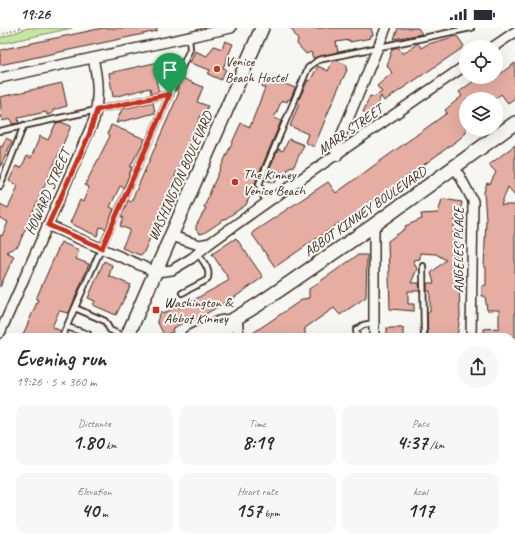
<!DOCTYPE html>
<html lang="en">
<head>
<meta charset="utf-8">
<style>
	:root { --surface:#fff; --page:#f7f7f7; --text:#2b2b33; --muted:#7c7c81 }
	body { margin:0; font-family:Caveat,sans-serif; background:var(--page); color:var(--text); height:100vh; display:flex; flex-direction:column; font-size:15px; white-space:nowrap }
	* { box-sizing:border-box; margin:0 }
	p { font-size:13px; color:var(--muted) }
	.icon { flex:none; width:22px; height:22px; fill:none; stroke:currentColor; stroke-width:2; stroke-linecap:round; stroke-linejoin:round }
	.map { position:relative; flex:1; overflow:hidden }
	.side { position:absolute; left:0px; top:305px; width:515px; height:212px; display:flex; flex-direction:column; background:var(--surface); border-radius:12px 12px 0 0; box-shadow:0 4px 16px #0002 }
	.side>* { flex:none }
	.buttons { position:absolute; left:459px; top:12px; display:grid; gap:8px }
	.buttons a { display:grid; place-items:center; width:44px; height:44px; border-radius:50%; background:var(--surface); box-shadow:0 4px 16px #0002; font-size:20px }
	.pin { position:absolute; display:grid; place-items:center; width:34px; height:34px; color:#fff; margin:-41px -17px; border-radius:50% 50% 50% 0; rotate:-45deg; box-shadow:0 0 4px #0007 }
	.pin .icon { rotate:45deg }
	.round { display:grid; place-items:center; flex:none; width:42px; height:42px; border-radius:21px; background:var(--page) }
	.overview { display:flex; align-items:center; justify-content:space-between; height:68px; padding:0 16px }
	h1 { font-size:22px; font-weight:800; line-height:30px }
	.stats { display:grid; grid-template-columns:repeat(3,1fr); gap:6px; height:68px; padding:4px 16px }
	.stats div { display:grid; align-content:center; border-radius:10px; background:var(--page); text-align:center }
	.stats b { font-size:20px; font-weight:800 }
	.stats small { font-size:11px; font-weight:400 }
	.stats p { font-size:11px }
	.status { display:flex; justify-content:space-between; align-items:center; height:28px; padding:0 20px; background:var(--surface); direction:ltr }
	.status svg { height:11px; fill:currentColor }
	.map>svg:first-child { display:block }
	.green { fill:#c5e7a0; stroke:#80885f }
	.building { fill:#e6ada2; stroke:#3b2a1e }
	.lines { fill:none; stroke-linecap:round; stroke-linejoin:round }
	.lane-casing { stroke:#3b2a1e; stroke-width:8 }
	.street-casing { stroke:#3b2a1e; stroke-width:12 }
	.secondary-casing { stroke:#3b2a1e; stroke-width:16 }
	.path { stroke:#3b2a1e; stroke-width:1.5; stroke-dasharray:1 3; stroke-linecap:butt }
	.lane { stroke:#f6f6f2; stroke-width:4.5 }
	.street { stroke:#f6f6f2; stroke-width:9 }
	.secondary { stroke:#f6f6f2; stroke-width:13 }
	.route-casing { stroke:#fff; stroke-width:8 }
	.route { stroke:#c8321e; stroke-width:5 }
	.poi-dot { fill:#c8321e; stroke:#f6f6f2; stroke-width:1.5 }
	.labels { text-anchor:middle; stroke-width:4; stroke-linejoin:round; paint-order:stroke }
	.poi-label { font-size:14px; fill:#3b2a1e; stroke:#f6f6f2; text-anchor:start }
	.street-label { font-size:14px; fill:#3b2a1e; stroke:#f6f6f2 }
</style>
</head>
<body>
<div class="status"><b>19:26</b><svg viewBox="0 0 49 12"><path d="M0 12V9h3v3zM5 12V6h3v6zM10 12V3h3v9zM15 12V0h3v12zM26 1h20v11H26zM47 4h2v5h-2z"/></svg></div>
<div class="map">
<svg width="515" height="517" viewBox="0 0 515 517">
	<rect width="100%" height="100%" fill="#f6f6f2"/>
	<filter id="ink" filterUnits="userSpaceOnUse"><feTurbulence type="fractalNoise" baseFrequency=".025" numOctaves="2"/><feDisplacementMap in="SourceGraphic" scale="8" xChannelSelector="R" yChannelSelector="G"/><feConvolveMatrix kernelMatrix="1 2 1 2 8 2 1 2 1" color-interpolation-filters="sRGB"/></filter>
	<g filter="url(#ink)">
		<polygon class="green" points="28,0 72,0 0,16 0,10"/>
		<g class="building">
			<polygon points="103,0 157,0 157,3 0,37 0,23 4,21"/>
			<polygon points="291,0 371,0 373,7 370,8 371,10 350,14 350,12 336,14 338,24 313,30 311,24 306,26 297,16 298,12"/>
			<polygon points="398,0 418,0 422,6 394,11"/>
			<polygon points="457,8 464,18 461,21 384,73 381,68 373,87 363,84 370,68 374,69 382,64 377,58 392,45 387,37 391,27 390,25 392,23 391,21 398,19 403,26 418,15 421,20 428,16"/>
			<polygon points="225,13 233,16 223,40 226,41 221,52 208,46 210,42 190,35 195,23 207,28 214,18 222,21"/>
			<polygon points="168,32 179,33 173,48 158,51 156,53 159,64 151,66 150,60 113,69 109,45"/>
			<polygon points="336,32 347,37 346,42 347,42 337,63 314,119 305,114 308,106 290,98 299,76 297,75 308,52 310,53 318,38 328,43 333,33"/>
			<polygon points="515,35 515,70 508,75 501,66 495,71 466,71 466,105 458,112 353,188 340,197 339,195 275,239 252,206 253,204 328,154 336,165 447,85 445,82 462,68 459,64 479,49 482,49 484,52 489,49 496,49"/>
			<polygon points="266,48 295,60 290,72 288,71 287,74 282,72 274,90 281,93 246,177 204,205 200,206 196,202 196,198 206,180 204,179 213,157 241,95 250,99 265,60 262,59"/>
			<polygon points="182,50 203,59 197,74 208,78 205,84 203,83 194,103 195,105 184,128 187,129 184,136 181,135 177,143 161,186 143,226 140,227 122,220 130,202 120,198 124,190 121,189 128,172 131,174 176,72 179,64 177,63"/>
			<polygon points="62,55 67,78 53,82 53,85 47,87 46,84 18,90 19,95 12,96 11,91 2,93 0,69"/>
			<polygon points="153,74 155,85 116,95 122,81"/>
			<polygon points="61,94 71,98 18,218 6,224 14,228 0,259 0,207 2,208 8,194 0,190 0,176 8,180 13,170 18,158 9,153 16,138 21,140 27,128 31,130 40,108 48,112 56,95"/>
			<polygon points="111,97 145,111 130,139 132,139 124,160 120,158 110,179 114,181 106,201 100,199 97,208 70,195 80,172 83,174 89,159 85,157 110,108 108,105"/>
			<polygon points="6,110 12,113 0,140 0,118 2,119"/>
			<polygon points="289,111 304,117 294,138 289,139 285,148 279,145 275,155 265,152 278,121 283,123"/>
			<polygon points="515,117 515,167 508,159 501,177 515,177 515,309 484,309 484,301 499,300 499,282 487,282 485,268 482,268 482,258 486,257 486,239 484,239 486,191 484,164 487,155 490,156 496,144 489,137"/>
			<polygon points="442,171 462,174 459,192 455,192 453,205 458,209 455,212 461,216 453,223 463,236 453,240 459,253 460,288 457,309 428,309 427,284 430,284 430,263 427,263 427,255 434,255 431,245 446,232 436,226 420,225 420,231 413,232 417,241 411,255 419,255 420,263 408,263 408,276 414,276 414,283 390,281 388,213 406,200 405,198 422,191 421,186 438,185"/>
			<polygon points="236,210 263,249 235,269 190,295 188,292 172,301 173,304 164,307 157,293 161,283 163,286 177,278 179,280 228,253 229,251 212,226"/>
			<polygon points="61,214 79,222 76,231 89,236 82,253 69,285 59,283 52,299 61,303 58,309 22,309 38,272 36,271"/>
			<polygon points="358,227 367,227 366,269 340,287 334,280 305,300 305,309 247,309 303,271 309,270 309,261"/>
			<polygon points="104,233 112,237 109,248 131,257 116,287 93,277 95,273 88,270"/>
			<rect x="387" y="300" width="16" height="9"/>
		</g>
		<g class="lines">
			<defs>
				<g id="lane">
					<polyline points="0,103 170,66"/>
					<polyline points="0,158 24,97"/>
					<polyline points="266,175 259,156 308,40 318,32 471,0"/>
					<polyline points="423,238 424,309"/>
					<path d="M182,265l25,-13c5,-9 -4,-19 -9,-26"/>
					<polyline points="75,280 105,293 110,302 125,309"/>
					<polyline points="67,299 88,306"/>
					<polyline points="62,309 190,21 189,10"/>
					<polyline points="357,309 356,302 363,297 374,295"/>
					<polyline points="0,430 4,423"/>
					<polyline points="424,513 424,517"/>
					<polyline points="68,517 70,513"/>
				</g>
				<g id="street">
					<polyline points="493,19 515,4"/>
					<polyline points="0,50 231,0"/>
					<polyline points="337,128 336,120 386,0"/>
					<polyline points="455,139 473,173 471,309"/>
					<polyline points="47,197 156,244 172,242 192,230 210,215 266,175 466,37"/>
					<polyline points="374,197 374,309"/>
					<polyline points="172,208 199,217 210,215"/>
					<polyline points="237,290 239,309"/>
					<path d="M0,305l94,-213c5,-22 4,-40 -1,-62"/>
					<polyline points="511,413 515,413"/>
					<polyline points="0,494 4,496"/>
					<polyline points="137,513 137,517"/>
					<polyline points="376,513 376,517"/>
					<polyline points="106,517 108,513"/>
					<polyline points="238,517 238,513"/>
					<polyline points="470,517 470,513"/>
				</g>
				<g id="secondary">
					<polyline points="127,309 262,0"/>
					<polyline points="191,309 219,295 231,293 259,276 374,197 515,95"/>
					<polyline points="214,309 227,301 231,293"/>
					<polyline points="22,517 24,513"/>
				</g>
			</defs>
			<use href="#lane" class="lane-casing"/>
			<use href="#street" class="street-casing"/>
			<use href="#secondary" class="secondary-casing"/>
			<polyline class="path" points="0,7 20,0"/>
			<use href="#lane" class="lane"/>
			<use href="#street" class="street"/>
			<use href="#secondary" class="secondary"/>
		</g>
	</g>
	<g class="lines" filter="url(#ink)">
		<defs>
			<polygon id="route" points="170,66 102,220 48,197 89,107 97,82"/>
		</defs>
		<use href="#route" class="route-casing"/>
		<use href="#route" class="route"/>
	</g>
	<g class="poi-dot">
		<circle cx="217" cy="41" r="4"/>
		<circle cx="235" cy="154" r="4"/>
		<rect x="152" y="278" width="8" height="8" rx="2"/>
	</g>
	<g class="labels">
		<g class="poi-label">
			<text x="225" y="38">Venice<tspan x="225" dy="16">Beach Hostel</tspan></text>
			<text x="243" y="151">The Kinney<tspan x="243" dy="16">Venice Beach</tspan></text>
			<text x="164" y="279">Washington &amp;<tspan x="164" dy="16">Abbot Kinney</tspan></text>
		</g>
		<g class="street-label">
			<text transform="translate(350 101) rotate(-35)" y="5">MARR STREET</text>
			<text transform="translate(180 148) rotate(-66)" y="5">WASHINGTON BOULEVARD</text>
			<text transform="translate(47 164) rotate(-66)" y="5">HOWARD STREET</text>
			<text transform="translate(365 183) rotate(-35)" y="5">ABBOT KINNEY BOULEVARD</text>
			<text transform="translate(458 222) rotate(-90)" y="5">ANGELES PLACE</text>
		</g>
	</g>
</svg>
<div class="buttons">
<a><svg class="icon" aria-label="locate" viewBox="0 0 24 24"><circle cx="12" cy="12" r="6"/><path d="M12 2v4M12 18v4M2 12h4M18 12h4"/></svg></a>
<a><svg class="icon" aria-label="layers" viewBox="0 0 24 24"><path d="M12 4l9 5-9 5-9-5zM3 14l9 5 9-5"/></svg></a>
</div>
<div class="pin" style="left:170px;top:66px;background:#1e9e55"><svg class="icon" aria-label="arrive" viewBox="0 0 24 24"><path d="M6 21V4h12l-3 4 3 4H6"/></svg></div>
<section class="side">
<div class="overview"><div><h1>Evening run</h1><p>19:26 · 5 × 360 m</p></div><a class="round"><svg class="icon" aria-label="share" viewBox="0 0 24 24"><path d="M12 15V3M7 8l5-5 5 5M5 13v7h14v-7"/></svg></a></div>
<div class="stats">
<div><p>Distance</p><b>1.80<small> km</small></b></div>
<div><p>Time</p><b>8:19</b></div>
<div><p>Pace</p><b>4:37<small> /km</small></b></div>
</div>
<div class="stats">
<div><p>Elevation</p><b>40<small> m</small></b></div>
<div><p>Heart rate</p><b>157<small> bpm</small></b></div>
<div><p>kcal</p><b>117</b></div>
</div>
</section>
</div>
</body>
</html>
